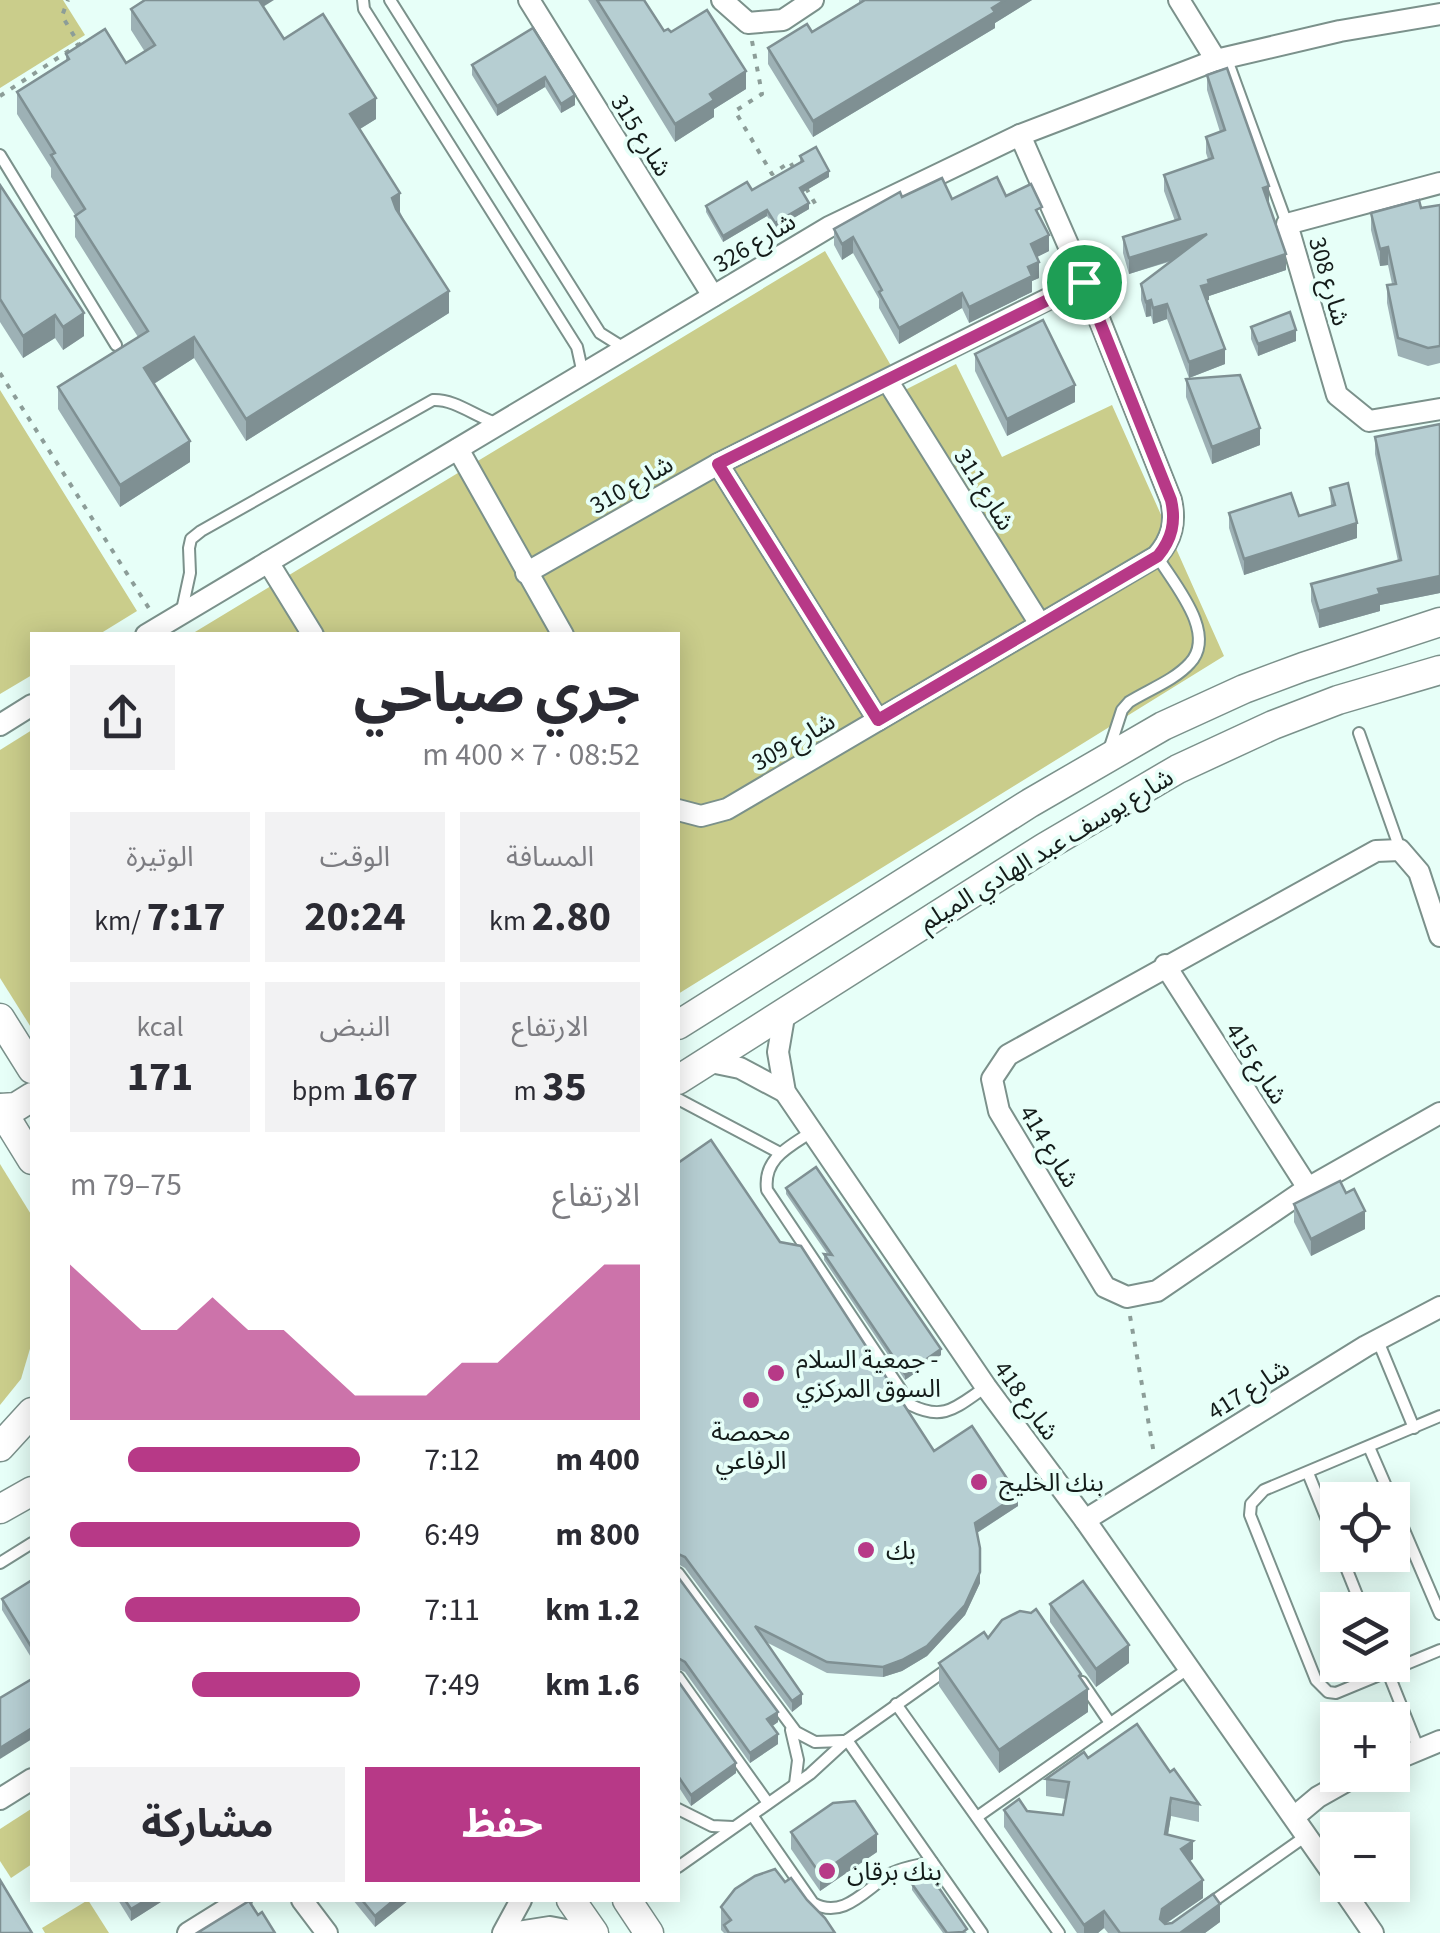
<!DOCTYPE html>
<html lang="ar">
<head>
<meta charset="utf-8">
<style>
	:root { --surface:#fff; --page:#f2f2f3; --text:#2b2b33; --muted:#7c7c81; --accent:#b73987 }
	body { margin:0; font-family:"Source Sans 3","Noto Sans Arabic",sans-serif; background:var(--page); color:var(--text); direction:rtl; height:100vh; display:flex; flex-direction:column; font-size:38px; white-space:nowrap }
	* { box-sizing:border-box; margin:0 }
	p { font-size:32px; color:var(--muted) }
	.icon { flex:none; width:55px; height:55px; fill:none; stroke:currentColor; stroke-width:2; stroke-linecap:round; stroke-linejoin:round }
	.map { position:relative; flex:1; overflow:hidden; direction:ltr }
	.side { position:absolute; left:30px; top:632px; width:650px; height:1270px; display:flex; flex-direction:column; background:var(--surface); border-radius:0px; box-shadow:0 5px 25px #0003; direction:rtl }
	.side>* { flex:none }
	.fabs { position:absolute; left:1320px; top:1482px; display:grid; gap:20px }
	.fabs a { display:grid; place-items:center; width:90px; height:90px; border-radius:0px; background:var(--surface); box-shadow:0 5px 25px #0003; font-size:50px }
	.pin { position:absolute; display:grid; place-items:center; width:85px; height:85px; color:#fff; margin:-42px; border:5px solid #fff; border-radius:50%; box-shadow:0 2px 10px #0007 }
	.round { display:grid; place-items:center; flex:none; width:105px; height:105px; border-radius:0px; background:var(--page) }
	.summary { display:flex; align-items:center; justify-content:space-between; height:170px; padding:0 40px }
	h1 { font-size:55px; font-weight:700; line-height:75px }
	.stats { display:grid; grid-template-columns:repeat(3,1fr); gap:15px; height:170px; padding:10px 40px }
	.stats div { display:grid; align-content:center; border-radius:0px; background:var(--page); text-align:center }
	.stats b { font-size:42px; font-weight:700 }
	.stats small { font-size:28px; font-weight:400 }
	.stats p { font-size:28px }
	.chart { height:280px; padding:20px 40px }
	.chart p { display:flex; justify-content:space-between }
	.chart svg { width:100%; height:180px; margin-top:10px; fill:var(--accent); opacity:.7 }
	.action { display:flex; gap:20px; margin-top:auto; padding:20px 40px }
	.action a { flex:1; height:115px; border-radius:0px; background:var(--accent); color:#fff; font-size:40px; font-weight:700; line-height:115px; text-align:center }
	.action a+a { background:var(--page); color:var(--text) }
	ul { padding:0 40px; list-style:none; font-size:32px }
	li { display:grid; grid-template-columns:160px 120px 1fr; align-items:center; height:75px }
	li i { height:25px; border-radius:12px; background:var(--accent) }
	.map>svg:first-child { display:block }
	.green { fill:#cacd8b }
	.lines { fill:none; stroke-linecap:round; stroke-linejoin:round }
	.service-casing { stroke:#7b918b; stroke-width:14 }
	.minor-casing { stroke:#7b918b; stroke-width:24 }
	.tertiary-casing { stroke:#7b918b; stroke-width:31 }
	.path { stroke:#8c9d98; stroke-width:4; stroke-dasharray:5 8; stroke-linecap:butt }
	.service { stroke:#fff; stroke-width:10 }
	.minor { stroke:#fff; stroke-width:20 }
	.tertiary { stroke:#fff; stroke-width:28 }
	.wall { fill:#9db1b5 }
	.shaded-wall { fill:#7f9093 }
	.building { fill:#b6ced2; stroke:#7f9093; stroke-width:2.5 }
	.route-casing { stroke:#fff; stroke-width:20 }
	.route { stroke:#b73987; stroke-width:12 }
	.poi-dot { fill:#b73987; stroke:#e7fff8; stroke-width:4 }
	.labels { text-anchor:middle; stroke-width:8; stroke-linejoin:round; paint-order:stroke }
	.street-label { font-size:25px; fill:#141c1a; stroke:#e7fff8 }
	.poi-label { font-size:25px; fill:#141c1a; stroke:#e7fff8; text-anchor:start }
</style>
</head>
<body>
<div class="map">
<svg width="1440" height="1933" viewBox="0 0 1440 1933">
	<rect width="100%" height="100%" fill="#e7fff8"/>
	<g class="green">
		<polygon points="0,0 63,0 85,35 0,88"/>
		<polygon points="825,251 905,390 956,364 1002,457 1112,405 1224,656 678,994 678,635 190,635"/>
		<polygon points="0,390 137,611 98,635 32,635 32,675 0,694"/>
		<polygon points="32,730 32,1029 0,978 0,750"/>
		<polygon points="0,1164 32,1216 32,1342 21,1379 0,1405"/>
		<polygon points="31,1809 32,1864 11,1878 0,1861 0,1829"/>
		<polygon points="88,1900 109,1933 45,1933 42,1928"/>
	</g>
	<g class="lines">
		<defs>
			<g id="service">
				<polyline points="363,0 364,9 577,347 583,374"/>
				<polyline points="390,0 600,333 624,348"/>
				<polyline points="1226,57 1287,224"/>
				<polyline points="0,155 116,345"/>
				<path d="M182,610l8,-37 -1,-25 2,-9 10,-8 232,-131c23,-1 44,18 66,24"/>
				<polyline points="1359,733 1400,849"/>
				<path d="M1108,753l14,-43 7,-8c19,-12 46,-22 61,-39 28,-30 -17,-80 -33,-107"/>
				<polyline points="678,1099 780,1153"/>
				<path d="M813,1131c-24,16 -50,27 -46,59l144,215c34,17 46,1 75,-18"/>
				<polyline points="1378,1341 1414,1428"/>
				<polyline points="1440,1416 1264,1490 1251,1504 1250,1515 1316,1680 1328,1692 1336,1693 1440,1650"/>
				<polyline points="1369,1447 1392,1500"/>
				<polyline points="1308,1473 1338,1547"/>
				<polyline points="1392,1502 1440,1614"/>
				<polyline points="1341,1555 1363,1610"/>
				<polyline points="0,1563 32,1543"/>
				<polyline points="678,1573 796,1732 815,1742 843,1741"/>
				<polyline points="1385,1665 1419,1750"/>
				<polyline points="678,1677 768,1803"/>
				<polyline points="1082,1682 1110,1723"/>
				<polyline points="896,1704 1059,1933"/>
				<polyline points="791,1730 798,1760 795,1784"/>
				<polyline points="847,1740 982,1933"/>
				<polyline points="678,1809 712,1826 733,1827"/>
				<path d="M752,1815l61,88c31,18 54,-16 79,-30 12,-6 27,-8 40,-11"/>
				<polyline points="977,1817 1189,1668"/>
				<polyline points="678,1867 810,1774 847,1740 946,1670"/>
				<polyline points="1205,1907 1306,1836"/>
			</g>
			<g id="minor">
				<polyline points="529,0 713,296"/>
				<polyline points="722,0 748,23 783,20 813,0"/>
				<polyline points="1179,0 1216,60"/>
				<polyline points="1440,183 1287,224 1337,395 1369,421 1440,409"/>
				<polyline points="887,380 1040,624"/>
				<polyline points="458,449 563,635"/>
				<polyline points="718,464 878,720"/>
				<polyline points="268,562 313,635"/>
				<polyline points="526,573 718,464 1084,281"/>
				<polyline points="146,635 829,227 1020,135 1216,60 1340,31 1440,14"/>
				<polyline points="0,725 32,705"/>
				<path d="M678,810l23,6 26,-7 430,-253c15,-17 19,-34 14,-56l-87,-219 -64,-146"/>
				<polyline points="1440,936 1419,872 1400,850 1376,851 1008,1055 992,1079 999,1111 1105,1287 1127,1297 1157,1291 1308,1188 1440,1113"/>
				<polyline points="1165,965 1308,1188"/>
				<polyline points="785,1011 778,1052 785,1092 986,1387 1085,1520 1338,1881"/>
				<polyline points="706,1061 740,1068 785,1092"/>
				<polyline points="1085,1520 1366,1346 1440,1307"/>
				<polyline points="1392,1761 1440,1741"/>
				<polyline points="0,1799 32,1779"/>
				<polyline points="1294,1817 1318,1797 1357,1775"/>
				<polyline points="1340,1885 1373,1933"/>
				<polyline points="302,1900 327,1933"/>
				<polyline points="188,1933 241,1900"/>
				<polyline points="503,1933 521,1900"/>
				<polyline points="512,1933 550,1927 582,1933"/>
			</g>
			<g id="tertiary">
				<polyline points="0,1018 32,1069"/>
				<polyline points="678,1025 1030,803 1163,726 1244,689 1303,667 1440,622"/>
				<polyline points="678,1080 1045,847 1178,769 1273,725 1338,700 1440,670"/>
				<polyline points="0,1108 32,1160"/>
				<polyline points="0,1108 16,1107 32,1097"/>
				<polyline points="0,1447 32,1412"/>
				<polyline points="0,1509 32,1491"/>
				<polyline points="571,1900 594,1933"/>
				<polyline points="627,1900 649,1933"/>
			</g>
		</defs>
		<use href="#service" class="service-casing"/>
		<use href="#minor" class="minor-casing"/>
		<use href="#tertiary" class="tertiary-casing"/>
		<g class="path">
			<polyline points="752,41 762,94 735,111 772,174 790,162 793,167"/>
			<polyline points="0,96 79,44 62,16 68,0"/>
			<polyline points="806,188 819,210"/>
			<polyline points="0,373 150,610"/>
			<polyline points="1130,1316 1154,1454"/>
		</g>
		<use href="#service" class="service"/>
		<use href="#minor" class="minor"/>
		<use href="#tertiary" class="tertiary"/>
	</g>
	<g class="wall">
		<polygon points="588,0 644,0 664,31 671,32 746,89 714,109 714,117 675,142"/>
		<polygon points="859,0 1032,0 995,23 995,28 813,137 768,64 768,48 812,32 859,4"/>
		<polygon points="263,7 284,39 376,119 360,129 449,313 246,441 194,358 154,384 190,462 120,507 58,409 58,387 138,337 75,237 75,215 51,177 51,168 17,114 17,92 66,61 66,54 126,63 145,52 131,30 131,9"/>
		<polygon points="533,28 575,105 561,113 545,87 497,116 472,75 472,65"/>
		<polygon points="1207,75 1269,202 1268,202 1286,270 1209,296 1209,300 1206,301 1225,364 1189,378 1167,319 1153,324 1151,316 1146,317 1141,300 1141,284 1172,261 1129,274 1123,253 1123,237 1175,221 1164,191 1164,175 1208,159 1206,153 1206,137 1220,132 1207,90"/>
		<polygon points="800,156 829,177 803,192 809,209 775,229 767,216 723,242 706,212 706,206 752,190 800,162"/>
		<polygon points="0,185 84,336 63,350 55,338 23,358 0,322"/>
		<polygon points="1006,196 1042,222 1049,251 1037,257 1039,278 1032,281 1032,292 969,323 962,308 899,344 879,308 879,299 853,253 842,260 834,245 834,229 902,197 952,199"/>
		<polygon points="1440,205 1440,363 1428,366 1398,356 1387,303 1387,285 1392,284 1388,265 1380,266 1371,230 1371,213"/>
		<polygon points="1251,327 1296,341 1258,356 1251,339"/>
		<polygon points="975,354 1075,402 1007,436 975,371"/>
		<polygon points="1186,379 1260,445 1212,464 1186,397"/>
		<polygon points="1375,437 1440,593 1380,605 1380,611 1319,628 1311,601 1311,584 1398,561 1375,454"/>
		<polygon points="1330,488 1357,538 1244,575 1229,528 1229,513 1299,516 1331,506"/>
		<polygon points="678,1163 780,1242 934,1451 1018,1506 977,1533 980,1583 965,1615 927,1656 902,1671 883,1677 827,1673 766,1642 802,1704 792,1712 685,1568 678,1564"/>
		<polygon points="786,1188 941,1355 905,1380 824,1260 824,1254 828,1255 786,1194"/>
		<polygon points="1294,1204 1365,1229 1311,1256 1294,1222"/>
		<polygon points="678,1577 778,1722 772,1726 778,1744 750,1763 685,1672 678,1669"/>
		<polygon points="32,1580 32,1659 2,1610 2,1599"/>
		<polygon points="1050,1604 1129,1663 1096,1687 1050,1622"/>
		<polygon points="988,1638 1088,1712 999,1773 939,1686 939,1663"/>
		<polygon points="678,1681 736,1773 691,1806 678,1786"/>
		<polygon points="1088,1758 1170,1772 1199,1804 1199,1822 1171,1816 1168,1835 1193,1859 1190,1861 1203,1898 1167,1923 1220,1922 1205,1933 1108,1933 1104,1928 1098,1933 1077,1933 1004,1827 1004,1810 1063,1815 1066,1799 1046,1796 1046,1779"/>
		<polygon points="791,1832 877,1852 820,1891 791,1849"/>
		<polygon points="785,1882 807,1900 835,1933 724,1933 721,1930 721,1907"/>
		<polygon points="912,1884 967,1933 943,1933 912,1890"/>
		<polygon points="118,1900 164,1900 131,1921"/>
		<polygon points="353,1900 409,1900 375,1927"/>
	</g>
	<g class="shaded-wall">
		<polygon points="253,0 274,0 253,13"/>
		<polygon points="1005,0 1032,0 995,23 995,28 813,137 813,121"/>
		<polygon points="746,71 746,89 714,109 714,117 675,142 675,124 710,94"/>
		<polygon points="545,77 545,87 497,116 497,106"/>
		<polygon points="575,95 575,105 561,113 561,104"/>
		<polygon points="376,98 376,119 350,135 350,114"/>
		<polygon points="829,171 829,177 800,194 800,188"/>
		<polygon points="1269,186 1269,202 1263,204 1263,188"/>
		<polygon points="400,193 400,214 392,219 392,198"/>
		<polygon points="809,203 809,209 775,229 775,223"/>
		<polygon points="767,210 767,216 723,242 723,236"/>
		<polygon points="1207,234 1207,249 1129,274 1129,258"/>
		<polygon points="1049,235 1049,251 1031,260 1031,244"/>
		<polygon points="853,237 853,253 842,260 842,244"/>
		<polygon points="1388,247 1388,265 1380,266 1380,249"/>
		<polygon points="1286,254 1286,270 1209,296 1209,300 1201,302 1201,286 1208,280"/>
		<polygon points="1039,262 1039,278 1032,281 1032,292 969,323 969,307 1028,267"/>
		<polygon points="449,291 449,313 246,441 246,419"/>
		<polygon points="962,293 962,308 899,344 899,328"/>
		<polygon points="1151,300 1151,316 1146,317 1146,302"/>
		<polygon points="1167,304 1167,319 1153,324 1153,308"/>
		<polygon points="84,313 84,336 63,350 63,327"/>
		<polygon points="55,315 55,338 23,358 23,336"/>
		<polygon points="1296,330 1296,341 1258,356 1258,344"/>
		<polygon points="194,337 194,358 144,390 144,368"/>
		<polygon points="1225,349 1225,364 1189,378 1189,362"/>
		<polygon points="1075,385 1075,402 1007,436 1007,419"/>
		<polygon points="1260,428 1260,445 1212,464 1212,447"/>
		<polygon points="190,441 190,462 120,507 120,485"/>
		<polygon points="1357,523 1357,538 1244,575 1244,559"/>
		<polygon points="1440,576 1440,593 1380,605 1380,611 1319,628 1319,611 1378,589"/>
		<polygon points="1365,1211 1365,1229 1311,1256 1311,1239"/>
		<polygon points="941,1349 941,1355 905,1380 905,1374"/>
		<polygon points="1018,1495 1018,1506 975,1534 975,1523"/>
		<polygon points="980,1572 980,1583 965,1615 927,1656 902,1671 883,1677 883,1667"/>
		<polygon points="1129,1645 1129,1663 1096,1687 1096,1669"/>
		<polygon points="1081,1674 1081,1693 1088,1689 1088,1712 999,1773 999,1750"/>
		<polygon points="802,1694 802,1704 792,1712 792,1701"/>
		<polygon points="778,1712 778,1722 767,1730 767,1719"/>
		<polygon points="32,1728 32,1739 0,1759 0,1748"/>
		<polygon points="778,1734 778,1744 750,1763 750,1753"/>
		<polygon points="736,1763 736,1773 691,1806 691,1795"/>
		<polygon points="1171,1798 1171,1816 1165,1852 1165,1834"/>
		<polygon points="877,1834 877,1852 820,1891 820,1874"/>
		<polygon points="1193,1841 1193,1859 1181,1867 1181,1849"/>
		<polygon points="1203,1880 1203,1898 1162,1926 1160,1919 1162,1909"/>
		<polygon points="146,1900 164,1900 131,1921 131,1909"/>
		<polygon points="394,1900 409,1900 375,1927 375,1916"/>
		<polygon points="1220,1904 1220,1922 1205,1933 1180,1933"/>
		<polygon points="1104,1911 1104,1928 1098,1933 1084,1933 1084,1925"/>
	</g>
	<g class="building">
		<polygon points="145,0 259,0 284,39 323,14 376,98 350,114 400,193 392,198 396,209 449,291 246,419 194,337 144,368 190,441 120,485 58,387 148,331 75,216 85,209 51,155 55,153 17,92 69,59 66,54 105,29 126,63 155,45 131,9"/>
		<polygon points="597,0 644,0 664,31 668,29 671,32 707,10 746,71 710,94 714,100 675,124"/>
		<polygon points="865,0 1005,0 992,8 995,12 813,121 768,48 807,24 812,32"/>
		<polygon points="533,28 575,95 561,104 545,77 497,106 472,65"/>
		<polygon points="1227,68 1269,186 1263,188 1286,254 1208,280 1209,284 1201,286 1225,349 1189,362 1167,304 1153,308 1151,300 1146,302 1141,284 1207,234 1129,258 1123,237 1180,219 1164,175 1213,158 1206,137 1225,130 1207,75"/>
		<polygon points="816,147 829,171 800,188 809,203 775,223 767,210 723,236 706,206 747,182 752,190 803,161 800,156"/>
		<polygon points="997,177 1006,196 1031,184 1042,207 1036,210 1049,235 1031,244 1039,262 1028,267 1032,276 969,307 962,293 899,328 879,292 882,290 853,237 842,244 834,229 900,192 902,197 942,178 952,199"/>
		<polygon points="0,185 84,313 63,327 55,315 23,336 0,299"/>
		<polygon points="1419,200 1421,208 1440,205 1440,346 1428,348 1398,338 1387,285 1396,284 1388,247 1380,249 1371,213"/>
		<polygon points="1290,312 1296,330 1258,344 1251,327"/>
		<polygon points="1043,320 1075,385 1007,419 975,354"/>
		<polygon points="1240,375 1260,428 1212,447 1186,379"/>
		<polygon points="1440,424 1440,576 1378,589 1380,594 1319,611 1311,584 1401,560 1375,437"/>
		<polygon points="1348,483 1357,523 1244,559 1229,513 1291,493 1299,516 1335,505 1330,488"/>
		<polygon points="711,1140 780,1242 801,1246 934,1451 972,1426 1018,1495 975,1523 980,1548 980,1572 965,1605 927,1646 902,1660 883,1667 827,1662 755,1626 802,1694 792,1701 685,1557 678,1554 678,1163"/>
		<polygon points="816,1167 941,1349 905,1374 824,1254 832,1255 786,1188"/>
		<polygon points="1340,1181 1346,1193 1354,1189 1365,1211 1311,1239 1294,1204"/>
		<polygon points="678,1577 778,1712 767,1719 778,1734 750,1753 685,1662 678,1658"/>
		<polygon points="32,1580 32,1648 2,1599"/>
		<polygon points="1083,1581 1129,1645 1096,1669 1050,1604"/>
		<polygon points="1036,1609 1081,1674 1079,1676 1088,1689 999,1750 939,1663 984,1632 988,1638 1002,1620 1020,1611 1031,1613"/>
		<polygon points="32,1679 32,1728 0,1748 0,1698"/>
		<polygon points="678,1681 736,1763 691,1795 678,1776"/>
		<polygon points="1137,1724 1170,1772 1174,1769 1199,1804 1171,1798 1165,1834 1193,1841 1181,1849 1203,1880 1162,1909 1160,1919 1165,1924 1172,1923 1213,1894 1220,1904 1180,1933 1120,1933 1104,1911 1084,1925 1004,1810 1019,1799 1027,1811 1063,1815 1069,1782 1046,1779 1084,1752 1088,1758"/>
		<polygon points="855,1801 877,1834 820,1874 791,1832 833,1803"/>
		<polygon points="775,1869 785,1882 791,1878 807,1900 825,1918 835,1933 729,1933 724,1925 731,1920 721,1907 735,1889 755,1876"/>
		<polygon points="928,1872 967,1929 963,1932 947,1933 912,1884"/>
		<polygon points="0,1880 32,1933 0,1933"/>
		<polygon points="125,1900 146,1900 131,1909"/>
		<polygon points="362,1900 394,1900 375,1916"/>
		<polygon points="249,1901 258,1915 262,1912 275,1933 197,1933"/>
	</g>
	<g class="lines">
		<defs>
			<path id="route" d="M1084,282l87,218c5,22 1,39 -13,56l-280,164 -160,-256z"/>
		</defs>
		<use href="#route" class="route-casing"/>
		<use href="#route" class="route"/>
	</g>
	<g class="poi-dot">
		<circle cx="776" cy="1373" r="10"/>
		<circle cx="751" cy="1400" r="10"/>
		<circle cx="979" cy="1482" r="10"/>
		<circle cx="866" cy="1550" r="10"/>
		<circle cx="827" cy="1871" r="10"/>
	</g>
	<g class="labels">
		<g class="street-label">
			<text transform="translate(642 135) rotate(58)" y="9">شارع 315</text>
			<text transform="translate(754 242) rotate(-31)" y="9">شارع 326</text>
			<text transform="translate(1330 281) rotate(74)" y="9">شارع 308</text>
			<text transform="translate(631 484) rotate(-30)" y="9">شارع 310</text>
			<text transform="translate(985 489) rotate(58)" y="9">شارع 311</text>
			<text transform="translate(793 741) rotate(-30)" y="9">شارع 309</text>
			<text transform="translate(1046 849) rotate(-31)" y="9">شارع يوسف عبد الهادي الميلم</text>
			<text transform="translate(1257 1063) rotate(57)" y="9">شارع 415</text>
			<text transform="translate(1050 1146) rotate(59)" y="9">شارع 414</text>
			<text transform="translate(1248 1389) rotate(-32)" y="9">شارع 417</text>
			<text transform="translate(1027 1400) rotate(54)" y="9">شارع 418</text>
		</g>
		<g class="poi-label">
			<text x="796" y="1368">جمعية السلام -<tspan x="796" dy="29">السوق المركزي</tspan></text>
			<text x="751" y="1440" text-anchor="middle">محمصة<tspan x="751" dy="29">الرفاعي</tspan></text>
			<text x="999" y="1491">بنك الخليج</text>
			<text x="886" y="1559">بك</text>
			<text x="847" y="1880">بنك برقان</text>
		</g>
	</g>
</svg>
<div class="fabs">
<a><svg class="icon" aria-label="locate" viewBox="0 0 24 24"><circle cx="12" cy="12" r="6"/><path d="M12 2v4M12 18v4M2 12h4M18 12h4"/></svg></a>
<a><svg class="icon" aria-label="layers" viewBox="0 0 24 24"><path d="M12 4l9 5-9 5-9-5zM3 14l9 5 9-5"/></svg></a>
<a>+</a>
<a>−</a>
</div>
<div class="pin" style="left:1084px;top:282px;background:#1e9e55"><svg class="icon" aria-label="arrive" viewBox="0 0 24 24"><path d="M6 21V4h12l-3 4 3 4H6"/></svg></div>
<section class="side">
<div class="summary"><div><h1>جري صباحي</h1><p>08:52 · 7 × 400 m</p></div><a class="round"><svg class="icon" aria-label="share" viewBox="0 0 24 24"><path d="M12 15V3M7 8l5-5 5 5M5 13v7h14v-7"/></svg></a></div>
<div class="stats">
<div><p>المسافة</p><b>2.80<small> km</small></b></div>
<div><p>الوقت</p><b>20:24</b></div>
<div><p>الوتيرة</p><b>7:17<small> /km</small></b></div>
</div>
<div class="stats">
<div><p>الارتفاع</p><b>35<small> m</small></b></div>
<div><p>النبض</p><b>167<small> bpm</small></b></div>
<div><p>kcal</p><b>171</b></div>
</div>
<div class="chart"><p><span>الارتفاع</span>75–79 m</p>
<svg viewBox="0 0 160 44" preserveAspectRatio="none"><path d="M0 44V6L10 14L20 22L30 22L40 14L50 22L60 22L70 30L80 38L90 38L100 38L110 30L120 30L130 22L140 14L150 6L160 6V44z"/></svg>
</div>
<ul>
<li><b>400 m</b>7:12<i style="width:80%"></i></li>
<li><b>800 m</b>6:49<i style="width:100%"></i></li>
<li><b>1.2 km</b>7:11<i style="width:81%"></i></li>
<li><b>1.6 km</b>7:49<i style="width:58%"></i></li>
</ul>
<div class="action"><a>حفظ</a><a>مشاركة</a></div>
</section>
</div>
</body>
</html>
